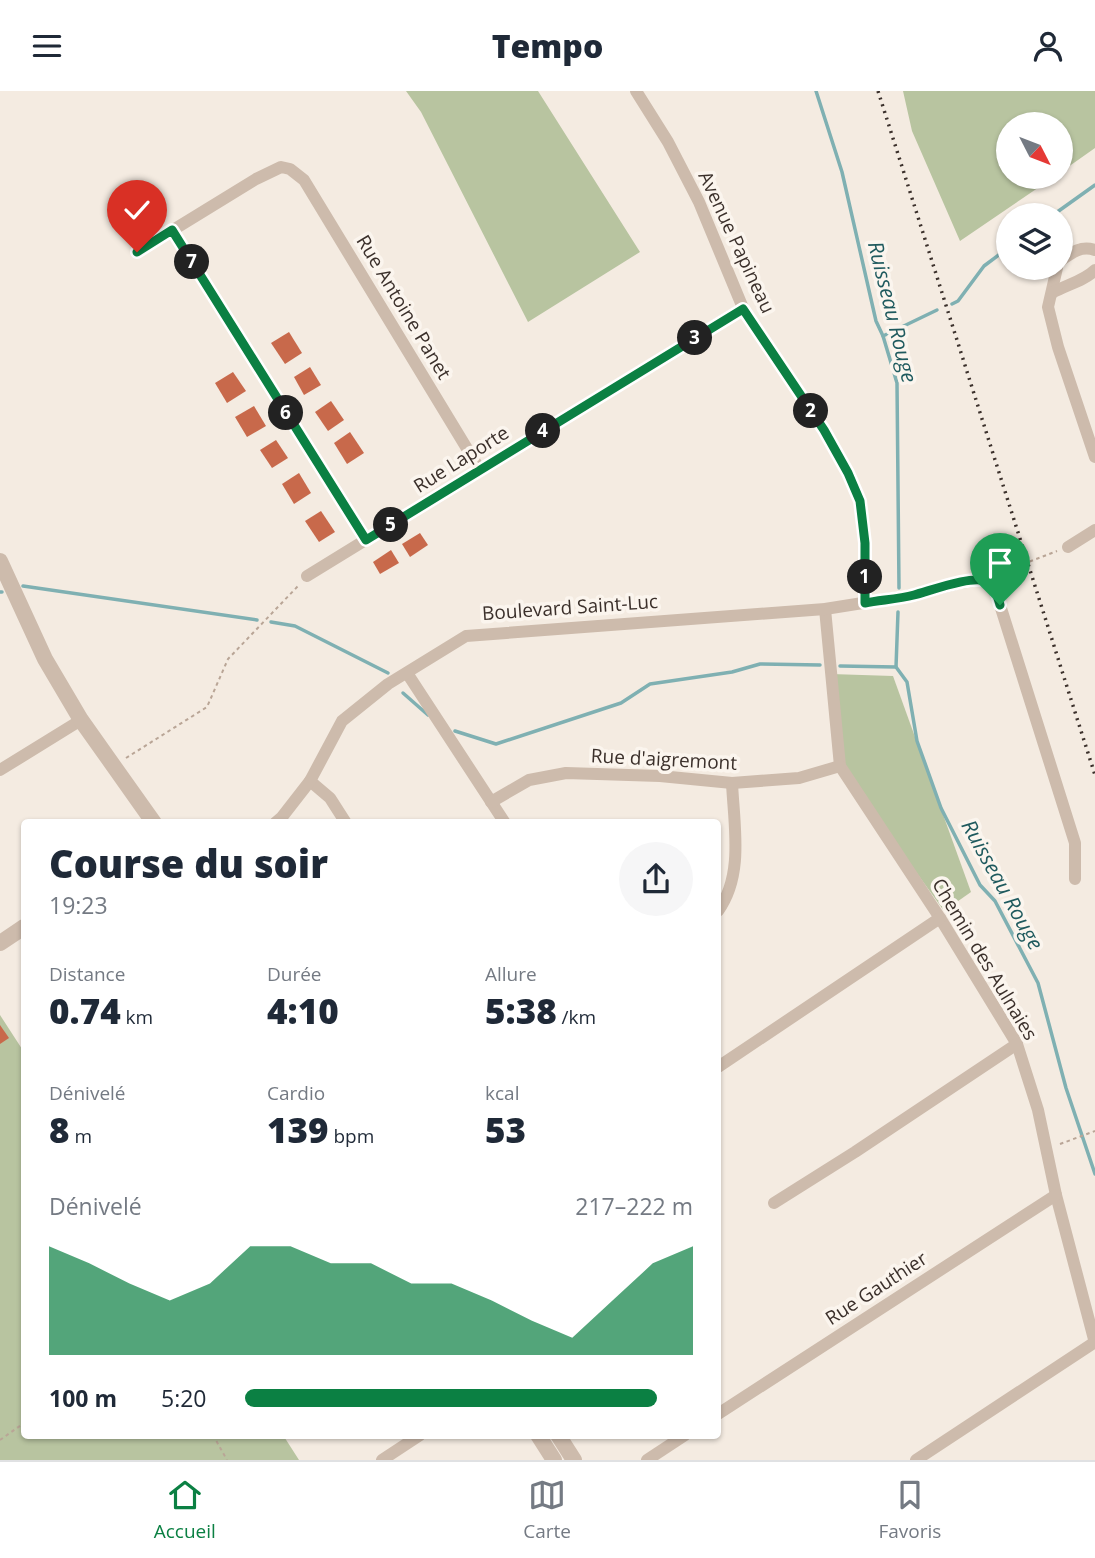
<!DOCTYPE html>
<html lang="fr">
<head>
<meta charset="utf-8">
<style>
	:root { --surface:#fff; --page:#f6f6f7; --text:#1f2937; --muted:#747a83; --line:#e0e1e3; --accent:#0b8043 }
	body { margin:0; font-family:"Open Sans",sans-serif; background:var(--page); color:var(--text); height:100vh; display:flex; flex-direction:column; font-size:26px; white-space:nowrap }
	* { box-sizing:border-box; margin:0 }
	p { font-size:23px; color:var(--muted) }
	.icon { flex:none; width:38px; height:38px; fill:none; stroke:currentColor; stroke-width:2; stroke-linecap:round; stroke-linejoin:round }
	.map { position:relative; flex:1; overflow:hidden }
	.details { position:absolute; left:21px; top:728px; width:700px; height:620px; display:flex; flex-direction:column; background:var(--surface); border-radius:7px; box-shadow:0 2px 5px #0004 }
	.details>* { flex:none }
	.needle { width:46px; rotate:132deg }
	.controls { position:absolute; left:996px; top:21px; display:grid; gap:14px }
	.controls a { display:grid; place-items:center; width:77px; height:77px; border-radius:50%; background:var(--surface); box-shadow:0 2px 5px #0004; font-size:35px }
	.pin { position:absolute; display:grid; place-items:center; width:60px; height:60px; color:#fff; margin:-72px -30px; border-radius:50% 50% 50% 0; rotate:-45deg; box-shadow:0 0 7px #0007 }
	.pin .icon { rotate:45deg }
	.km { position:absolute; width:35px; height:35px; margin:-18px; border-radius:50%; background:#222; color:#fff; font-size:19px; line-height:35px; text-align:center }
	.round { display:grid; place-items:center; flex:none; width:74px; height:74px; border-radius:37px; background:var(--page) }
	.head { display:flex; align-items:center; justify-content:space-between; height:119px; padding:0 28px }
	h1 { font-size:38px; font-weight:800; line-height:52px }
	.metrics { display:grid; grid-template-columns:repeat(3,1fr); gap:10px; height:119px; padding:7px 28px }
	.metrics div { display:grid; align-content:center }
	.metrics b { font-size:35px; font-weight:800 }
	.metrics small { font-size:19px; font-weight:400 }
	.metrics p { font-size:19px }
	.chart { height:196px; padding:14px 28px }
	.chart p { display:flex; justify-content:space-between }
	.chart svg { width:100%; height:126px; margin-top:7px; fill:var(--accent); opacity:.7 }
	ul { padding:0 28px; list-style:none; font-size:23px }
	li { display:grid; grid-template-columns:112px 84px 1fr; align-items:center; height:52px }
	li i { height:18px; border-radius:9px; background:var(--accent) }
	header { display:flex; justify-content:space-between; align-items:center; height:91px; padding:0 28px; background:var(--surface); font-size:32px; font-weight:800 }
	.menu { display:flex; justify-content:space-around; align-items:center; height:98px; border-top:2px solid var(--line); background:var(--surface); font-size:19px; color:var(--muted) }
	.menu a { display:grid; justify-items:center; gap:4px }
	.menu .on { color:var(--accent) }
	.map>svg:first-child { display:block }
	.green { fill:#b8c4a0 }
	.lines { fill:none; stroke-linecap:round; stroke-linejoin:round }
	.stream { stroke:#7fb0b2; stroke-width:3.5 }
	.building { fill:#c8694b }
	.path { stroke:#b9a596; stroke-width:2; stroke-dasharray:3.5 3.5; stroke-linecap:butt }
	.minor { stroke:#cdbbac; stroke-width:12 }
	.tertiary { stroke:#cdbbac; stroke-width:16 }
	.rail { stroke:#3b302b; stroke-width:3.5; stroke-dasharray:2 5; stroke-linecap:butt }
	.route-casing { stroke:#fff; stroke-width:14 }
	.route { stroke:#0b8043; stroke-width:9 }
	.labels { text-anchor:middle; stroke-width:7; stroke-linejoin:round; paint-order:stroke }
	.street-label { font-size:19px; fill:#3b302b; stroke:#fbf5ee }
	.water-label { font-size:21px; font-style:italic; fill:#1f5a5e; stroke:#fbf5ee }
</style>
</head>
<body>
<header><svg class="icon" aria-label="menu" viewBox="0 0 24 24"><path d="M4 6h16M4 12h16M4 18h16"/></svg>Tempo<svg class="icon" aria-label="person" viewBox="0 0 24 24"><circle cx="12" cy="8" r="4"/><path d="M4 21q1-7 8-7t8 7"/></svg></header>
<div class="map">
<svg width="1095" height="1369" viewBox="0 0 1095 1369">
	<rect width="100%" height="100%" fill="#f4ebe1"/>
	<g class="green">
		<polygon points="406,0 538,0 640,161 528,231 421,21"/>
		<polygon points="903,0 1095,0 1095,57 1061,81 1060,33 1008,33 1008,86 1054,86 960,150 912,40"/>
		<polygon points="831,583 893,585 971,801 944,820 840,675"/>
		<polygon points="0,924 24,961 24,1344 283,1344 299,1369 0,1369"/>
	</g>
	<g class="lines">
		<g class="stream">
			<polyline points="816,0 842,81 876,230 883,245 897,292 899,497"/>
			<polyline points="1053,124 1095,94"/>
			<polyline points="952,213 958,210 984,175 1008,157"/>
			<polyline points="883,245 937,219"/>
			<polyline points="23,495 257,529"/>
			<polyline points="0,501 2,501"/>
			<polyline points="898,521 896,576 907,591 917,650 941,717 980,794 995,810 1038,892 1066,997 1095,1083"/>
			<polyline points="271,531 295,535 388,582"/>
			<polyline points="840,575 896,576"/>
			<polyline points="403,602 428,624"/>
			<polyline points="455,640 496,653 621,612 650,593 732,581 760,573 820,574"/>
		</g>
	</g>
	<g class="building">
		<polygon points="289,241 302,262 285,273 271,252"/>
		<polygon points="310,276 321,294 304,304 294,286"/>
		<polygon points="233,281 246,300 227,312 215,292"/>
		<polygon points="331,310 344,329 328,340 315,321"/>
		<polygon points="254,315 266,335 247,346 235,326"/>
		<polygon points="350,341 364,362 347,373 334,352"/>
		<polygon points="276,349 288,367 272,377 260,359"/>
		<polygon points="299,382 311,402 294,413 282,393"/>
		<polygon points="321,420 335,441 319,451 305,430"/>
		<polygon points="420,442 428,454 410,466 402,453"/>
		<polygon points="391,459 399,472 380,483 373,471"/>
		<polygon points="0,934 9,947 0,953"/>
	</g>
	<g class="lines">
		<g class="path">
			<polyline points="997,483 1057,460"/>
			<polyline points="126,667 207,616 228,568 298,495"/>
			<polyline points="1060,1053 1095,1040"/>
			<polyline points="213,1344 227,1369"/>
			<polyline points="0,1349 24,1332"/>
		</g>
		<g class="minor">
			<polyline points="636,0 668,51 699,111 743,217 824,339 848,382 860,409 865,452 865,512"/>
			<polyline points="172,140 366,449"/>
			<polyline points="137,161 256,88 281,76 290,78 304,89 480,379"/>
			<path d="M1060,170c11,-8 21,-16 35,-11"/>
			<polyline points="1057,177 1048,216 1058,256 1095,366"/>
			<path d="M1052,202c14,-8 32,-12 43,-23"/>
			<polyline points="1068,456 1095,439"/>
			<polyline points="307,485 743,217"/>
			<polyline points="825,518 840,675 940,827 1017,953 1038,1019 1056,1104 1095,1252"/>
			<polyline points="407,582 505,732"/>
			<polyline points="0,679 81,629"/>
			<polyline points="310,690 330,707 346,732"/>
			<polyline points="491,711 529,689 566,682 660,685 732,692 799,687 840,675"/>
			<polyline points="275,732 282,726 310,690 342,630 388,593 466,545 825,518 913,504 960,492 980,489 988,490 992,495 1000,514 1075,752 1075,788"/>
			<path d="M718,820c26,-36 16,-85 14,-128"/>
			<polyline points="718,976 940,827"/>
			<polyline points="774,1112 855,1061 1017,953"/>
			<polyline points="718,1323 1056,1104"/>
			<polyline points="382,1369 420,1344"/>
			<polyline points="647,1369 685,1344"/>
			<polyline points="916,1369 1095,1251"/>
		</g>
		<g class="tertiary">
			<polyline points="0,470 45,568 81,629 154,732"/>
			<polyline points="0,852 24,836"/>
			<polyline points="538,1344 554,1369"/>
			<polyline points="558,1344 574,1369"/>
		</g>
		<polyline class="rail" points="878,0 1095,684"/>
	</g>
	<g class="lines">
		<defs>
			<path id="route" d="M137,161l35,-22 194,310 377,-231 81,121 24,43 12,28 5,42v60c16,-3 33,-4 49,-8 16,-4 59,-21 74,-13 7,3 10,16 12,23"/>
		</defs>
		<use href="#route" class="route-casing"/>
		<use href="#route" class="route"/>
	</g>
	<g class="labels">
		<g class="street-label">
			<text transform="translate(737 151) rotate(65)" y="7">Avenue Papineau</text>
			<text transform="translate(404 216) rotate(59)" y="7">Rue Antoine Panet</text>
			<text transform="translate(461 368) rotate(-32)" y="7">Rue Laporte</text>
			<text transform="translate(570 516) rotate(-4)" y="7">Boulevard Saint-Luc</text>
			<text transform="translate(664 668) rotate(3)" y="7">Rue d'aigremont</text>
			<text transform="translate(985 868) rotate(59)" y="7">Chemin des Aulnaies</text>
			<text transform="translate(876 1197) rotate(-33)" y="7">Rue Gauthier</text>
		</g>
		<g class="water-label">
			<text transform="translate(892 221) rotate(76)" y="7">Ruisseau Rouge</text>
			<text transform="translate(1002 794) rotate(61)" y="7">Ruisseau Rouge</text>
		</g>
	</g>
</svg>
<div class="controls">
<a><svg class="needle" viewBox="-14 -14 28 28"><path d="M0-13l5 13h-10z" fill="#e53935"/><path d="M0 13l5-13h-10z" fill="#747a83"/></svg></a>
<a><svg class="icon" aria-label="layers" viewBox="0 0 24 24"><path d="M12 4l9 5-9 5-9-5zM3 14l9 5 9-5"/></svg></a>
</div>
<div class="pin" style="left:1000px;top:514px;background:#1e9e55"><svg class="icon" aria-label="arrive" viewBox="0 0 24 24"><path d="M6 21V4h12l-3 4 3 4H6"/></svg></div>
<div class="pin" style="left:137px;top:161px;background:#d93025"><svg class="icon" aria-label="check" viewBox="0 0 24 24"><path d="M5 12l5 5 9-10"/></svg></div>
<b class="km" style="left:865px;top:486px">1</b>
<b class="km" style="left:811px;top:320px">2</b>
<b class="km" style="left:695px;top:247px">3</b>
<b class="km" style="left:543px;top:340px">4</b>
<b class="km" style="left:391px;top:434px">5</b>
<b class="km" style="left:286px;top:322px">6</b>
<b class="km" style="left:192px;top:171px">7</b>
<section class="details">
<div class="head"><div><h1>Course du soir</h1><p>19:23</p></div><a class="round"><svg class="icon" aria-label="share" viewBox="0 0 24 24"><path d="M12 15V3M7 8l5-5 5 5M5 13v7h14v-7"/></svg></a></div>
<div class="metrics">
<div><p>Distance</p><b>0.74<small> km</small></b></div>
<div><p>Durée</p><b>4:10</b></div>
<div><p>Allure</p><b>5:38<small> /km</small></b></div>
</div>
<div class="metrics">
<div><p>Dénivelé</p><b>8<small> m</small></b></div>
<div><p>Cardio</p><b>139<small> bpm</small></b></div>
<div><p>kcal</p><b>53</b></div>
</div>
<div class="chart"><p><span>Dénivelé</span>217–222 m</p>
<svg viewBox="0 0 160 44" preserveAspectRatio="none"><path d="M0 44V6L10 12L20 19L30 25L40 19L50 6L60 6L70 12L80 12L90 19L100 19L110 25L120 32L130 38L140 25L150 12L160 6V44z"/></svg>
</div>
<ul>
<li><b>100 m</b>5:20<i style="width:92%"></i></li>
</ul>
</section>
</div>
<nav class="menu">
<a class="on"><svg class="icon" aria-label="home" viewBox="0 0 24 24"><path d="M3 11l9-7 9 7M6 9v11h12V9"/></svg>Accueil</a>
<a><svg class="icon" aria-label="map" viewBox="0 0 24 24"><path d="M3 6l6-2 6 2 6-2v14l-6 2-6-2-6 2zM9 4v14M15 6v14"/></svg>Carte</a>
<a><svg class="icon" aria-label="saved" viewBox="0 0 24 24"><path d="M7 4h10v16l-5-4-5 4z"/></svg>Favoris</a>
</nav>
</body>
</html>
